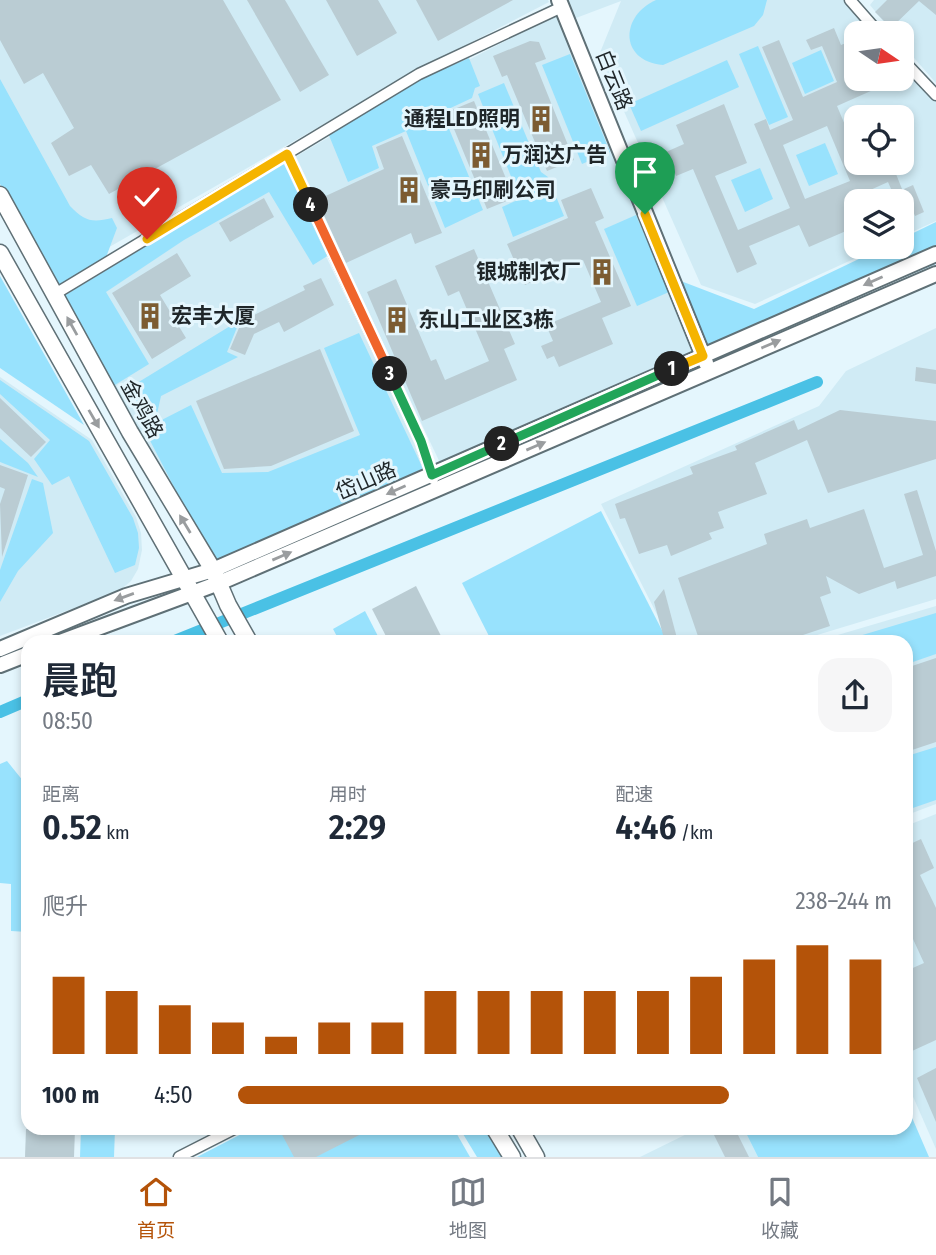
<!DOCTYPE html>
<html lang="zh">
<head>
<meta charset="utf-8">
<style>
	:root { --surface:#fff; --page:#f6f6f7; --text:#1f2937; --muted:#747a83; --line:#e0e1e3; --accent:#b45309 }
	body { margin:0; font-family:"Fira Sans Condensed","Noto Sans SC",sans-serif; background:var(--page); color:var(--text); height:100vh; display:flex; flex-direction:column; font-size:26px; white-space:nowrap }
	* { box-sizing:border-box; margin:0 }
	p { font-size:23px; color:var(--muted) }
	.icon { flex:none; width:38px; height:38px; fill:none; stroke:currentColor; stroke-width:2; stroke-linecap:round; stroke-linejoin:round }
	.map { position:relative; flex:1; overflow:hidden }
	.panel { position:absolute; left:21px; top:635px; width:892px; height:500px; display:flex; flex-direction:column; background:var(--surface); border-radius:21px; box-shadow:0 4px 10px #0003 }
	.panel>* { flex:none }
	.needle { width:46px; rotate:103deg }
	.tools { position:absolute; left:844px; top:21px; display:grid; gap:14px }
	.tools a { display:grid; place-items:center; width:70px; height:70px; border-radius:14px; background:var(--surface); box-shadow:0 4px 10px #0003; font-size:35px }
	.pin { position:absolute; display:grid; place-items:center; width:60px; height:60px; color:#fff; margin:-72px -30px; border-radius:50% 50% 50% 0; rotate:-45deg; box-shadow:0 0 7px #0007 }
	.pin .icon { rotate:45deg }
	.km { position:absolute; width:35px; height:35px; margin:-18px; border-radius:50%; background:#222; color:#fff; font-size:19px; line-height:35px; text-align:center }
	.round { display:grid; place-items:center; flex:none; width:74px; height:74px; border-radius:21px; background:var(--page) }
	.overview { display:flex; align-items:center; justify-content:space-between; height:119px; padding:0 21px }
	h1 { font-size:38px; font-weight:600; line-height:52px }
	.metrics { display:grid; grid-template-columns:repeat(3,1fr); gap:10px; height:119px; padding:7px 21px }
	.metrics div { display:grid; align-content:center }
	.metrics b { font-size:35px; font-weight:600 }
	.metrics small { font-size:19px; font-weight:400 }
	.metrics p { font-size:19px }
	.chart { height:196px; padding:14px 21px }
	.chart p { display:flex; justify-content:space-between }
	.chart svg { width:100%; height:126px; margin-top:7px; stroke:var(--accent); stroke-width:6 }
	ul { padding:0 21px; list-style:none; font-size:23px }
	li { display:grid; grid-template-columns:112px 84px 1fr; align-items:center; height:52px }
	li i { height:18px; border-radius:9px; background:var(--accent) }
	.menu { display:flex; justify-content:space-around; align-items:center; height:98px; border-top:2px solid var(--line); background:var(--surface); font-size:19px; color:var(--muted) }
	.menu a { display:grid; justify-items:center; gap:4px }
	.menu .selected { color:var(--accent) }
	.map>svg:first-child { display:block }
	.built { fill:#d0ebf5; fill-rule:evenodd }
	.green { fill:#98e2fd }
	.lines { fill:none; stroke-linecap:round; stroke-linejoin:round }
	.canal { stroke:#4ac1e5; stroke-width:12 }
	.building { fill:#baccd3; fill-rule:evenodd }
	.street-casing { stroke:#5f7076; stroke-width:13 }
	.secondary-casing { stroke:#5f7076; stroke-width:18 }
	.primary-casing { stroke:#5f7076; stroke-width:19 }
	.street { stroke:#fff; stroke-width:10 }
	.secondary { stroke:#fff; stroke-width:14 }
	.primary { stroke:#fff; stroke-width:16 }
	.oneway { fill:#9a9d9f }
	.split-1-casing { stroke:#fff; stroke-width:14 }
	.split-2-casing { stroke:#fff; stroke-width:14 }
	.split-3-casing { stroke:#fff; stroke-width:14 }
	.split-4-casing { stroke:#fff; stroke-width:14 }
	.split-5-casing { stroke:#fff; stroke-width:14 }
	.split-1 { stroke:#f5b400; stroke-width:9 }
	.split-2 { stroke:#22a559; stroke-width:9 }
	.split-3 { stroke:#22a559; stroke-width:9 }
	.split-4 { stroke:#f0652b; stroke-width:9 }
	.split-5 { stroke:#f5b400; stroke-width:9 }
	.labels { text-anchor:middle; stroke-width:6; stroke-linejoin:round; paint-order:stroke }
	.street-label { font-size:21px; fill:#1f2629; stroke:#e4f6fd }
	.poi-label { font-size:21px; font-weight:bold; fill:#1f2629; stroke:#e4f6fd; text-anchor:start }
</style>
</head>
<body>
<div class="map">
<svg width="936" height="1157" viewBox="0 0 936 1157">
	<rect width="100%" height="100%" fill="#e4f6fd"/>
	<g class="built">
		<polygon points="0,0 548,0 549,2 418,70 57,277 0,172"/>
		<path d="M559,0h292l29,33h-24v46h45v-21l35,37v126l-35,16v-36h-45v46h24l-125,57 -54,-19 -102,-230 22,-54 -53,20zM856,117h45v46h-45z"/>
		<polygon points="874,0 936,0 936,83 901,43 901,33 893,33 870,5"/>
		<polygon points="557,14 698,360 442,467 295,157 401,95"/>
		<polygon points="284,170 432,475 214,574 70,303"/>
		<polygon points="936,328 936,599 794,642 671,642 601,504 819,406 846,371"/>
		<polygon points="0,377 92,440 136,517 141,533 142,550 138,569 131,581 119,591 0,636"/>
		<polygon points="936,606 936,804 907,815 906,642 814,642"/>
		<polygon points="936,814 936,1149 907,1083 906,826"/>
		<polygon points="697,1129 744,1129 758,1157 640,1157"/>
	</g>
	<g class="green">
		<path d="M656,0h111l-4,15 -9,11 -91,39c-44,-4 -43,-49 -7,-65z"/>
		<polygon points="758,46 788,117 769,125 739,54"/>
		<polygon points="821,50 834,81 805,94 792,63"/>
		<polygon points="570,54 610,152 582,164 542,65"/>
		<polygon points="469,58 480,86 475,88 472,98 442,112 483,210 445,228 406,131 372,146 379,168 348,182 328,133 423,78"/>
		<polygon points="727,60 739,87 641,131 629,104"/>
		<path d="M0,79l70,127c14,15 22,17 42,12l5,10 -12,32 -48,27 -57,-103z"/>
		<polygon points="504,83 541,172 548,177 564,216 513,237 502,207 520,199 478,94"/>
		<polygon points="825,143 838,174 809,186 796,155"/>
		<polygon points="285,162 329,255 313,265 269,192 184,240 106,292 149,364 110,388 62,297"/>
		<polygon points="760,168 773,199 745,212 731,180"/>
		<polygon points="636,215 669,292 637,306 604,229"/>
		<polygon points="936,222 936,264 707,359 673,278 754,309 884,247 901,247 901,239"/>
		<polygon points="0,276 84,425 0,368"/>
		<polygon points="240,320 227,352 238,357 161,396 157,414 141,422 124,391"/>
		<polygon points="359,333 426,475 217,570 144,429 191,405 222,473 268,472 360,435 324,348"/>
		<polygon points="0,380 89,441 133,518 138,533 139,548 135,565 115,573 69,476 52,485 34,459 50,440 0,394"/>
		<polygon points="0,439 28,463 38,477 0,462"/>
		<polygon points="32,479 43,483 53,533 18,571 0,602 0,570"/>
		<polygon points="601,511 668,642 492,642 462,583"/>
		<polygon points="365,611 381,642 340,642 333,629"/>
		<polygon points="936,613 936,654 907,664 906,642 839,642"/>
		<polygon points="936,747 936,800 907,810 907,756"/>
		<polygon points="7,761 28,787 28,932 11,931 11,884 0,883 0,764"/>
		<polygon points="907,1106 929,1157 758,1157 744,1129 906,1129"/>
		<polygon points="81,1129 115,1129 114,1157 80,1157"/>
		<polygon points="251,1129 454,1129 470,1157 197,1157"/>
		<polygon points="460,1129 489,1129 506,1157 477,1157"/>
	</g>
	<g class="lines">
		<g class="canal">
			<polyline points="172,642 817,382"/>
			<polyline points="0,712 28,700"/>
		</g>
	</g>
	<g class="building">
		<polygon points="0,0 223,0 281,100 109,194 91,165 69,176 51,143 74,128 43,73 24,84 0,40"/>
		<polygon points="247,0 285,0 329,75 300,92"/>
		<polygon points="326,0 378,0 397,33 357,56"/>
		<polygon points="416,0 513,0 438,41"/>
		<polygon points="887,0 936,0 936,15 919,1 891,28 875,12"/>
		<path d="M834,28l7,17 15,-6v40h23l3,7 -45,20 19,45v12h5l5,12 26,-11 12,30 -9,4 -7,-16 -31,14 2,5h-3v20l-12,5 2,5 -37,16 -10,-22 -50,21 8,18 -20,9 -44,-104 -17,7 -10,-24 18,-8 -8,-19 48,-21 23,59 -32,13 23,54 52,-22 -36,-84 12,-5 4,11 23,-10 -31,-73 17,-7 24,57 34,-15 -15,-36 -11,4 -5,-10zM827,126l23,55 -45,18 -22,-54z"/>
		<polygon points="530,41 539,42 546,59 535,63 574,160 547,171 507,75 502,77 493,56"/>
		<polygon points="474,101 514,198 487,209 447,112"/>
		<polygon points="402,136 442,233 415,244 411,233 346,263 317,200 384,169 376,147"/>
		<polygon points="913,185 924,212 915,216 904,189"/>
		<polygon points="591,188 604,218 595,222 631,306 602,318 613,344 559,367 554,356 547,359 541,346 553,341 546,325 601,302 583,260 525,285 507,244 568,218 561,200"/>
		<polygon points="264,198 274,217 230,242 219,223"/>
		<polygon points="474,249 515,344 504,349 517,380 422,421 367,292 396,279 431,361 436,359 445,380 489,361 459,291 448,296 435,266"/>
		<polygon points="177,253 191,276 160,295 186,338 152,359 112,293"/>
		<polygon points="321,278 334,305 284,332 279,322 254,334 245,355 230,349 242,321 305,290 303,286"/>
		<polygon points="320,349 354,431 271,466 224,469 196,401"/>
		<polygon points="916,367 936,370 936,384 915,381"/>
		<polygon points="0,398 46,442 31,457 0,428"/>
		<polygon points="840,410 936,421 936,459 828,493 807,440 755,463 767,494 718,512 724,528 709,533 712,539 671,556 667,545 639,554 625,518 620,519 615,504 693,474 690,467 737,450 735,446 794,420 798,430"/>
		<polygon points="0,465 28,475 2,557 0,504 5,489 0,487"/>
		<polygon points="917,490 936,551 936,576 897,589 895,581 859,594 826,576 831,593 820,597 830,626 782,642 700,642 678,578 767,544 764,534 807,519 810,528 864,509 884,568 923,555 904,494"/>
		<polygon points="416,586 444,642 389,642 372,609"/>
		<polygon points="664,589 678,642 665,642 654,602"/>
		<polygon points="936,658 936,742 906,752 906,668"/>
		<polygon points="921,839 934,868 920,875 936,908 936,1040 912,1051 906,1039 906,1008 912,1005 906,993 906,971 924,963 913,939 906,942 906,846"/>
		<polygon points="936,1068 936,1122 917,1078"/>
		<polygon points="26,1129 75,1129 74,1157 25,1157"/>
		<polygon points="279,1129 371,1129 316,1157 294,1157"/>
		<polygon points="722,1129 735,1129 749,1157 725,1157 713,1133"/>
	</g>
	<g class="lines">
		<defs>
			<g id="street">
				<polyline points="850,0 879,33"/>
				<polyline points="901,58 936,95"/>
				<polyline points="287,154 421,441 433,479"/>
				<polyline points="55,294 419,74 562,7"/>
				<polyline points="179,1157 234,1129"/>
			</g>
			<g id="secondary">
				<polyline points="559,0 706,363"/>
				<polyline points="60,642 219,583 936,274"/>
				<polyline points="0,649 126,596 213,570 936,254"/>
				<polyline points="0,665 28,654"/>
			</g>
			<g id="primary">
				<polyline points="0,195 130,432 213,570 228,605 249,642"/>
				<polyline points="0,253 220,642"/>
				<polyline points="495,1129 512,1157"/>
				<polyline points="520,1129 536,1157"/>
			</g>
		</defs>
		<use href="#street" class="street-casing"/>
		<use href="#secondary" class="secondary-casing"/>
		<use href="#primary" class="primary-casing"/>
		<use href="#street" class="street"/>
		<use href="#secondary" class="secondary"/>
		<use href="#primary" class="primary"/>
	</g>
	<defs><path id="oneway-solid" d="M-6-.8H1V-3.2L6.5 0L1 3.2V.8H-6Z" transform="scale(1.75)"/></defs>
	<g class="oneway">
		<use href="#oneway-solid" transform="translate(873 281) rotate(156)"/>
		<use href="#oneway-solid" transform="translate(72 326) rotate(-119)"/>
		<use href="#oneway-solid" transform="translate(771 344) rotate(-23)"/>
		<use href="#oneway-solid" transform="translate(94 419) rotate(60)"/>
		<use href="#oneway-solid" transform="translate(536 446) rotate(-23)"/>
		<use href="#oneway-solid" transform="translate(396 490) rotate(156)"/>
		<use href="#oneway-solid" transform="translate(185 524) rotate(-121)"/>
		<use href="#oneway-solid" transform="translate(282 556) rotate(-23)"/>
		<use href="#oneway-solid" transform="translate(124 597) rotate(160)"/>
	</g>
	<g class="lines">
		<defs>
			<polyline id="split-1" points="645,214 703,356 672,369"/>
			<polyline id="split-2" points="502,444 672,369"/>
			<polyline id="split-3" points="390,374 421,441 432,475 502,444"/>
			<polyline id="split-4" points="311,205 390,374"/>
			<polyline id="split-5" points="147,239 287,154 311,205"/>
		</defs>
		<use href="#split-1" class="split-1-casing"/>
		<use href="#split-2" class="split-2-casing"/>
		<use href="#split-3" class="split-3-casing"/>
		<use href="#split-4" class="split-4-casing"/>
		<use href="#split-5" class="split-5-casing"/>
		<use href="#split-1" class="split-1"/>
		<use href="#split-2" class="split-2"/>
		<use href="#split-3" class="split-3"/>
		<use href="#split-4" class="split-4"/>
		<use href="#split-5" class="split-5"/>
	</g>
	<defs>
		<symbol id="building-bare" viewBox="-9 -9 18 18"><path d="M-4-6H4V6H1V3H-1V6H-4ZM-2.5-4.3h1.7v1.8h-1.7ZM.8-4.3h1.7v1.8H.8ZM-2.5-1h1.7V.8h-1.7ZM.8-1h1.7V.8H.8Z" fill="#7c5c32" stroke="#e4f6fd" stroke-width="2.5" paint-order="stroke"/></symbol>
	</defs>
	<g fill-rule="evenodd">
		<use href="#building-bare" x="522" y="100" width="38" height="38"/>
		<use href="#building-bare" x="462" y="136" width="38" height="38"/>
		<use href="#building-bare" x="390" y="171" width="38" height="38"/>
		<use href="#building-bare" x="583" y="253" width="38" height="38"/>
		<use href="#building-bare" x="131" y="297" width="38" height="38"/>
		<use href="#building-bare" x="378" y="301" width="38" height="38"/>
	</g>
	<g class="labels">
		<g class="street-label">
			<text transform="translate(614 80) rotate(68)" y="7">白云路</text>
			<text transform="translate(142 409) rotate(61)" y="7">金鸡路</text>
			<text transform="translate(366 481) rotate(-24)" y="7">岱山路</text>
		</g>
		<g class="poi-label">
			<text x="520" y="126" text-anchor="end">通程LED照明</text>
			<text x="502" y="162">万润达广告</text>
			<text x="430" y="197">豪马印刷公司</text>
			<text x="581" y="279" text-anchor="end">银城制衣厂</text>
			<text x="171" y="323">宏丰大厦</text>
			<text x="418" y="327">东山工业区3栋</text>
		</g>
	</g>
</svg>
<div class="tools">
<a><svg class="needle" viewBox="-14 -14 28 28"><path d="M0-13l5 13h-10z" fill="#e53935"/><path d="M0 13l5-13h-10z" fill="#747a83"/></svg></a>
<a><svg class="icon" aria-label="locate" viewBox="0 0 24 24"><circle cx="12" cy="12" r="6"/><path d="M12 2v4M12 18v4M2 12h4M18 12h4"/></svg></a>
<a><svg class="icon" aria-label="layers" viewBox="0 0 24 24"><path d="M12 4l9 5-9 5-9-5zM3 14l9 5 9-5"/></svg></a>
</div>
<div class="pin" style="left:645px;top:214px;background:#1e9e55"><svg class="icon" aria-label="arrive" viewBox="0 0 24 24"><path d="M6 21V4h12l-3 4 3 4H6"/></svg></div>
<div class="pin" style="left:147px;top:239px;background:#d93025"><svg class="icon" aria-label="check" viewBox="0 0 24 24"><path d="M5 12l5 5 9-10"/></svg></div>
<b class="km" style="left:672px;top:369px">1</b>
<b class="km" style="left:502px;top:444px">2</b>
<b class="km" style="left:390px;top:374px">3</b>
<b class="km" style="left:311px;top:205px">4</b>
<section class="panel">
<div class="overview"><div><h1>晨跑</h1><p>08:50</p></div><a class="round"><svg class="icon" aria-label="share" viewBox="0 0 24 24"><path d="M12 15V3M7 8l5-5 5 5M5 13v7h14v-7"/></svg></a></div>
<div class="metrics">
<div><p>距离</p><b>0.52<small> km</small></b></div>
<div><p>用时</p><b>2:29</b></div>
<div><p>配速</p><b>4:46<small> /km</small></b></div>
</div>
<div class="chart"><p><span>爬升</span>238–244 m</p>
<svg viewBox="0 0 160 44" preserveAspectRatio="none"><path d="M5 44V17M15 44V22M25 44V27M35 44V33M45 44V38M55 44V33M65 44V33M75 44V22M85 44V22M95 44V22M105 44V22M115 44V22M125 44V17M135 44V11M145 44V6M155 44V11"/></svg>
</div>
<ul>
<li><b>100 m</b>4:50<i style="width:75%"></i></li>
</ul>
</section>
</div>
<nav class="menu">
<a class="selected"><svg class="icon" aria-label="home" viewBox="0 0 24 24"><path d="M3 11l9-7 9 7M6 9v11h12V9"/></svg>首页</a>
<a><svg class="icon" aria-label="map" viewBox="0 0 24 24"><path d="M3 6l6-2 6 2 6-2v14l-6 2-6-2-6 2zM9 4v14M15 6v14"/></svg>地图</a>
<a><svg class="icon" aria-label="saved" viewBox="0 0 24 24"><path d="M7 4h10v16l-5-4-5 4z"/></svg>收藏</a>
</nav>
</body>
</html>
